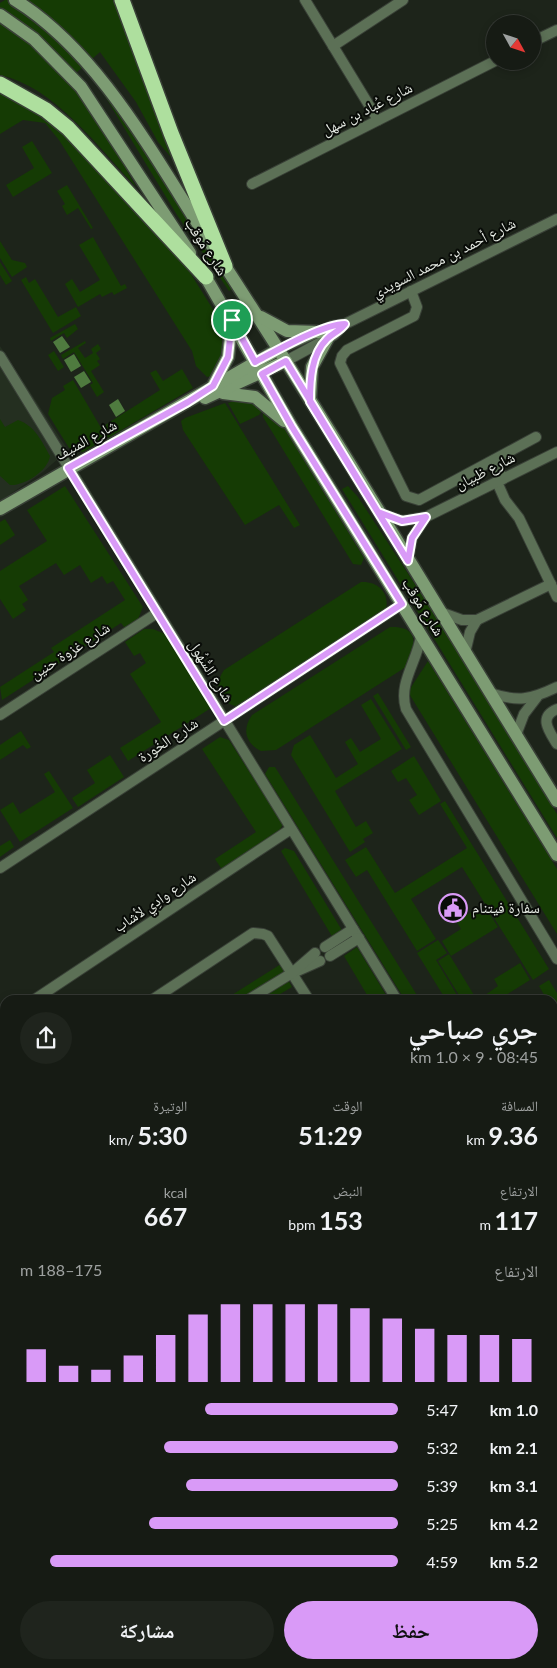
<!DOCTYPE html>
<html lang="ar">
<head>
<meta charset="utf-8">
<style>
	:root { --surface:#161b14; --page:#1f241d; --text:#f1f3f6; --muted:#9ea1a0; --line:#353934; --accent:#d99af7 }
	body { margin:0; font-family:Lato,"Noto Naskh Arabic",sans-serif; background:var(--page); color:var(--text); direction:rtl; height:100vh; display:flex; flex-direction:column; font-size:19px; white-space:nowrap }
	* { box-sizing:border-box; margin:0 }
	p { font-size:16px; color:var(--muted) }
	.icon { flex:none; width:28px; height:28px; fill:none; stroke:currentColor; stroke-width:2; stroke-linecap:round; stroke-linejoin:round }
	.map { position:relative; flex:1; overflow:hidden; direction:ltr }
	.details { position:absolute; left:0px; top:995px; width:558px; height:674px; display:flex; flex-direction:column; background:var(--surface); border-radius:15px 15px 0 0; box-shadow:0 2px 8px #0003,0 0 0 1px var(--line); direction:rtl }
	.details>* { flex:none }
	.needle { width:32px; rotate:130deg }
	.controls { position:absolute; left:486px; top:15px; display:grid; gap:10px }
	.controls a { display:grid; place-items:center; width:55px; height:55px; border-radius:50%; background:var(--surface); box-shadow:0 2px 8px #0003,0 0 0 1px var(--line); font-size:25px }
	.pin { position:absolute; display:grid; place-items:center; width:42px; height:42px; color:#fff; margin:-21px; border:2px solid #fff; border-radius:50%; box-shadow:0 1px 5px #0007 }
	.round { display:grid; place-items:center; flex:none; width:52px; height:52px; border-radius:26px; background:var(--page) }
	.summary { display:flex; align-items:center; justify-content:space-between; height:85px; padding:0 20px }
	h1 { font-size:28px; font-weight:700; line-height:38px }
	.figures { display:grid; grid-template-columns:repeat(3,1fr); gap:8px; height:85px; padding:5px 20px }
	.figures div { display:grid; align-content:center }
	.figures b { font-size:25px; font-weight:700 }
	.figures small { font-size:14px; font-weight:400 }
	.figures p { font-size:14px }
	.chart { height:140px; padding:10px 20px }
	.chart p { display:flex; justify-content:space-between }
	.chart svg { width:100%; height:90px; margin-top:5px; stroke:var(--accent); stroke-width:6 }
	.primary-button { display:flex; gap:10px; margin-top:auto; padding:10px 20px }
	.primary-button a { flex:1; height:58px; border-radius:30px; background:var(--accent); color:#111; font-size:20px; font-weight:700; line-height:58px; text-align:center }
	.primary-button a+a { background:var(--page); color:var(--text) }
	ul { padding:0 20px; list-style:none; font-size:16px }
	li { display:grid; grid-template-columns:80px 60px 1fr; align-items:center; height:38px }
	li i { height:12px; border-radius:6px; background:var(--accent) }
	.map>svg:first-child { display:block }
	.built { fill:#242f20 }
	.green { fill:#153b04 }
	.water { fill:#4f7b3f }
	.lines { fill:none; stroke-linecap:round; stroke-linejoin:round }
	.street-casing { stroke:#394037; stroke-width:12 }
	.secondary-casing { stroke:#394037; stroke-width:15 }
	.primary-casing { stroke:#394037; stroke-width:15 }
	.highway-casing { stroke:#394037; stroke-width:18 }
	.street { stroke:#5c7056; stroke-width:10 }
	.secondary { stroke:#7d9c73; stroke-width:12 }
	.primary { stroke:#97bf8a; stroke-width:12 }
	.highway { stroke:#aedf9e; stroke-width:15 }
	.route-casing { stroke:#fff; stroke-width:10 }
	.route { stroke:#d99af7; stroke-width:6 }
	.labels { text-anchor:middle; stroke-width:4; stroke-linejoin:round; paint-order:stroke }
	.street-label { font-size:15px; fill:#e8ede6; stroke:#090c08 }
	.poi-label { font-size:15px; fill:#e8ede6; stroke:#090c08; text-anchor:start }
</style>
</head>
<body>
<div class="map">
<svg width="557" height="1668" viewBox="0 0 557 1668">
	<rect width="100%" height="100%" fill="#1d241a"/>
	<g class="built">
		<polygon points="0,346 68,450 43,472 0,501"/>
		<polygon points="557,1467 557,1668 288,1668 293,1664 552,1664 552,1470"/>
	</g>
	<g class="green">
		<path d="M5,0h112l58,162 -17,-20 -22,-40 -36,-50 -32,28 29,36 39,71c-37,-39 -81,-100 -136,-112v-72z"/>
		<polygon points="89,70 125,118 232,289 229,291 177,215"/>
		<polygon points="0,91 46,112 87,150 189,271 224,327 227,346 216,375 207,377 196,366 192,351 59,140 45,123 23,120 0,134"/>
		<polygon points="32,141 52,173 13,197 6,185 34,168 22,147"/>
		<polygon points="67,185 93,228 91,229 78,208 67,215 62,206 65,204 57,191"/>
		<polygon points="93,237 121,286 125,284 127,288 114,295 112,292 102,297 100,294 78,307 65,284 72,279 80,292 100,280 79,245"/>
		<polygon points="0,241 12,260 25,263 27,267 12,277 0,258"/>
		<polygon points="0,262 12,281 6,285 0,275"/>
		<polygon points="26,277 29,283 35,279 58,317 76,307 81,316 53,333 21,280"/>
		<polygon points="75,324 78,329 67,338 64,333 51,341 50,338"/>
		<polygon points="85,341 86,343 78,348 85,358 93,353 91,349 98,344 101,349 96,353 100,359 97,361 100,365 91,371 104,392 97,397 90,385 93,383 74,352 63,359 61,355"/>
		<polygon points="54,351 64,367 58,371 48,355"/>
		<polygon points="182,369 193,388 108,438 102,427 160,390 150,373 156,370 163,381"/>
		<polygon points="73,380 107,438 83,452 69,448 48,414 52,398 65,390 63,386"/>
		<polygon points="245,398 265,407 259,415 240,424 228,403"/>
		<polygon points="225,403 300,525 294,528 279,505 245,525 183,430 181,421 185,418"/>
		<polygon points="263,411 274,411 364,558 361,565 353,564 263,417"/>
		<path d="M0,419l5,8 13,-7c17,6 23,20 32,36 -2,15 -26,30 -40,29l-10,-9z"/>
		<polygon points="65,486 143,607 138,619 125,628 121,623 2,700 0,687 54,652 51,648 125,600 113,581 107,584 102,576 91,583 80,565 64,575 56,563 19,586 28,600 22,604 26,610 13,619 0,599 0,571 47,541 27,510"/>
		<polygon points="348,486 358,497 437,618 557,814 557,838 342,489"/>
		<polygon points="5,519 15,535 0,545 0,522"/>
		<path d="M361,582c19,-1 30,13 24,31l-144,94c-21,-2 -29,-20 -17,-37z"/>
		<path d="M390,627c30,-1 25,18 19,38l-133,85 -15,1c-16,-8 -19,-22 -9,-36z"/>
		<polygon points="144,629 153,629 165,634 211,708 128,761 120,748 161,722 130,674 146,663 140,653 134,656 125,642"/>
		<polygon points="428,661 557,869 557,934 408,692"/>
		<polygon points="378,693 411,747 406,750 373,696"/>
		<polygon points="371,699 402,749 335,791 356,827 366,821 373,833 363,839 365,842 350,852 291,755 294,745 310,735 336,778 358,764 345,742 351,738 360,752 381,739 361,705"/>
		<polygon points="21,731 31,747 27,749 23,745 0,760 0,745"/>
		<polygon points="220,737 229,740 283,824 276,837 223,871 215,859 256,832 202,749"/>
		<polygon points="110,755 124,777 78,807 72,798 95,783 87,770"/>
		<polygon points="414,756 441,801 419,815 409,800 417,795 406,778 398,782 391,771"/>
		<polygon points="269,767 275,767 420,1000 405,1000 265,774"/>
		<polygon points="49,771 73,808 20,842 0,810 13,802 20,814 55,792 44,774"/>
		<polygon points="445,801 549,969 533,980 462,867 411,899 436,939 417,951 367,870 356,877 345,860 366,847 395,893 467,848 440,804"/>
		<polygon points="10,840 14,847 0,857 0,846"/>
		<polygon points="285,848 294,851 343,932 333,938 281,851"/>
		<polygon points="454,902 463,917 484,905 498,927 451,956 442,941 461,929 447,906"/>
		<polygon points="438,940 447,953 436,960 460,1000 446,1000 417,953"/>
		<polygon points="357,947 389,1000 370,1000 344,956"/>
		<polygon points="449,954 477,1000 462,1000 438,961"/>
		<polygon points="520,963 530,980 498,1000 478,1000 498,986 494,979"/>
		<polygon points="281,964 286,972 242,1000 224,1000"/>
		<polygon points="288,980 292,987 270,1000 255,1000"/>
		<polygon points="549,980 557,993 557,1017 553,1009 552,1000 547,1000 539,986"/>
		<polygon points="552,1275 557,1278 557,1324 553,1328"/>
		<polygon points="0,1297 5,1303 5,1337 0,1330"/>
		<polygon points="0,1353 5,1359 5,1426 0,1421"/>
		<polygon points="557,1404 557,1498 553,1501 552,1407"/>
		<polygon points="5,1655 5,1664 123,1664 118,1668 0,1668 0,1660"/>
		<polygon points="220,1664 342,1664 337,1668 215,1668"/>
	</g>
	<g class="water">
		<polygon points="62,336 70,347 60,353 53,342"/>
		<polygon points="74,354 81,366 71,372 64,360"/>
		<polygon points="84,371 91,382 81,388 74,377"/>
		<polygon points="118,399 125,411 116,417 109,405"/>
	</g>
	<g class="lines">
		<defs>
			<g id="street">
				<polyline points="305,0 378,120"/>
				<polyline points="532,42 557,30"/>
				<polyline points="333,46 403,0"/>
				<polyline points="252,184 495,61"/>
				<polyline points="411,291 417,307 414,316 347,350 342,356 340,363 406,496 419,500 536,437"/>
				<polyline points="279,349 332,326 345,324 557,219"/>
				<polyline points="0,356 397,1000"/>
				<polyline points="286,361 334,335 345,324"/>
				<polyline points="494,460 503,479"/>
				<polyline points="497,482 505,500 519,518 557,597"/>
				<polyline points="380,513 402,521 426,517 557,452"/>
				<polyline points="408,561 412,538 426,517"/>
				<polyline points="440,612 462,620 477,620 551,584"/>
				<path d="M421,636c-4,26 -23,47 -15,73l151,250"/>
				<polyline points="465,653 470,632 477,620"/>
				<path d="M490,693c28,9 40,7 67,-6"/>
				<path d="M557,709c-19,8 -8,22 0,35"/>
				<polyline points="0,715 157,613"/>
				<polyline points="516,735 524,714 537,697"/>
				<polyline points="0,868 402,604"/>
				<polyline points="325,947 353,929"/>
				<polyline points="330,956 359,938"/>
				<polyline points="293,973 320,961"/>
				<polyline points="34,1000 291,829"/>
				<polyline points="152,1000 253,933 263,934 268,936 309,1000"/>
				<polyline points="248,1000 292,973 315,953"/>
				<polyline points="0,1023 5,1019"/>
				<polyline points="0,1163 5,1158"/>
				<polyline points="0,1228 5,1234"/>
				<polyline points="552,1251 557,1258"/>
				<polyline points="0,1344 5,1350"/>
				<polyline points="0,1485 5,1481"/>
				<polyline points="552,1531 557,1528"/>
				<polyline points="373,1668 378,1664"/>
			</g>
			<g id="secondary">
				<path d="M15,0c86,53 142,162 197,246 119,182 230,370 345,555"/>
				<polyline points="0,15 34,39 81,87 190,253"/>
				<polyline points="201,269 292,427 557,855"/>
				<polyline points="261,317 287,331 319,332"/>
				<polyline points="213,386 228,357 232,320"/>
				<polyline points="223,393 255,397 284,421"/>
				<polyline points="205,398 286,361"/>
				<polyline points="310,399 312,367 328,338"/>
				<polyline points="0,509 279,349"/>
			</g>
			<g id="primary">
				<polyline points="552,1340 557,1337"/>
				<polyline points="552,1380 557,1377"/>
				<polyline points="138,1668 143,1664"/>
				<polyline points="184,1668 189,1664"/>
			</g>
			<g id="highway">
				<polyline points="122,0 171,133 225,266"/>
				<polyline points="0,84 46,110 68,128 206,277"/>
			</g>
		</defs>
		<use href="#street" class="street-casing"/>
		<use href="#secondary" class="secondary-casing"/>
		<use href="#primary" class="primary-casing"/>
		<use href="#highway" class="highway-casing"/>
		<use href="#street" class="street"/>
		<use href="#secondary" class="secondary"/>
		<use href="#primary" class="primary"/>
		<use href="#highway" class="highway"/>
	</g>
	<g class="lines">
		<defs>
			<path id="route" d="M232,320l-4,37 -15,29 -25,16 -120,66 156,253 178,-117 -110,-177 -30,-53 24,-13 92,151 24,9 24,-4 -14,21 -4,23 -98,-159c0,-22 1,-47 17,-63 6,-6 13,-8 18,-15 -22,0 -69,27 -90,38l-23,-42"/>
		</defs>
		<use href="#route" class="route-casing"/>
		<use href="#route" class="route"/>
	</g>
	<defs>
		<symbol id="civic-ring" viewBox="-11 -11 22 22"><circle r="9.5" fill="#090c08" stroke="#d99af7" stroke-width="1.5"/><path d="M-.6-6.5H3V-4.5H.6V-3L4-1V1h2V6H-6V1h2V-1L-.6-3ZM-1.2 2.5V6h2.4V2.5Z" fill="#d99af7"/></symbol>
	</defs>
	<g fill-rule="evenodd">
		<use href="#civic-ring" x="437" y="892" width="32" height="32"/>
	</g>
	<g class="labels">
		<g class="street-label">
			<text transform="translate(367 109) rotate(-27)" y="5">شارع عُباد بن سهل</text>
			<text transform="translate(206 247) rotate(57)" y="5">شارع مَوقب</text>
			<text transform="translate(444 258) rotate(-27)" y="5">شارع أحمد بن محمد السويدي</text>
			<text transform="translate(86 440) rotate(-29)" y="5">شارع المنيف</text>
			<text transform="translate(485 471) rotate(-27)" y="5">شارع ظبيان</text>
			<text transform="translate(423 607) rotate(58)" y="5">شارع مَوقب</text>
			<text transform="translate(70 651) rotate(-33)" y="5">شارع غزوة حنين</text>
			<text transform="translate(211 671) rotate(58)" y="5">شارع السُّهُول</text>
			<text transform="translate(168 740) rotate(-33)" y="5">شارع الخُورة</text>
			<text transform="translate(155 902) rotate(-34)" y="5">شارع وادِي لأشاب</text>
		</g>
		<g class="poi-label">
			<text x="472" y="913">سفارة فيتنام</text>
		</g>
	</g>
</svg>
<div class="controls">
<a><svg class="needle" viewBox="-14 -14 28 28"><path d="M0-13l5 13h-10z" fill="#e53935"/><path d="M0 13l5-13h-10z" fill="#9ea1a0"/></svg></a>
</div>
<div class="pin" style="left:232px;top:320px;background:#1e9e55"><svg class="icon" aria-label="arrive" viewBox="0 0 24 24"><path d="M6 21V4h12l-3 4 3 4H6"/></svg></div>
<section class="details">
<div class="summary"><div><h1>جري صباحي</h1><p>08:45 · 9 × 1.0 km</p></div><a class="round"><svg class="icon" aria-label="share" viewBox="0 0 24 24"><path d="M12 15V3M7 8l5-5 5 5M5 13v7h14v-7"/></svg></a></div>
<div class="figures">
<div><p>المسافة</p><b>9.36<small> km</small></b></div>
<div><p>الوقت</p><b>51:29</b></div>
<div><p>الوتيرة</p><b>5:30<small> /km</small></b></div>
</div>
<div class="figures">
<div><p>الارتفاع</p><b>117<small> m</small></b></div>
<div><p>النبض</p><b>153<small> bpm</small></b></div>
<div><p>kcal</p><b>667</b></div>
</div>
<div class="chart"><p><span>الارتفاع</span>175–188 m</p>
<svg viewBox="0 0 160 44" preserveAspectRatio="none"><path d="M5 44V28M15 44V36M25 44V38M35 44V31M45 44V21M55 44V11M65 44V6M75 44V6M85 44V6M95 44V6M105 44V8M115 44V13M125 44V18M135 44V21M145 44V21M155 44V23"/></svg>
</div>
<ul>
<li><b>1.0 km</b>5:47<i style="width:51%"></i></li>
<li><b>2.1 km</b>5:32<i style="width:62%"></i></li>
<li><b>3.1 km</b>5:39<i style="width:56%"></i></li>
<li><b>4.2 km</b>5:25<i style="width:66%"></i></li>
<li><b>5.2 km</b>4:59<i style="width:92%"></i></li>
</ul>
<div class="primary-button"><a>حفظ</a><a>مشاركة</a></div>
</section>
</div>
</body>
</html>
